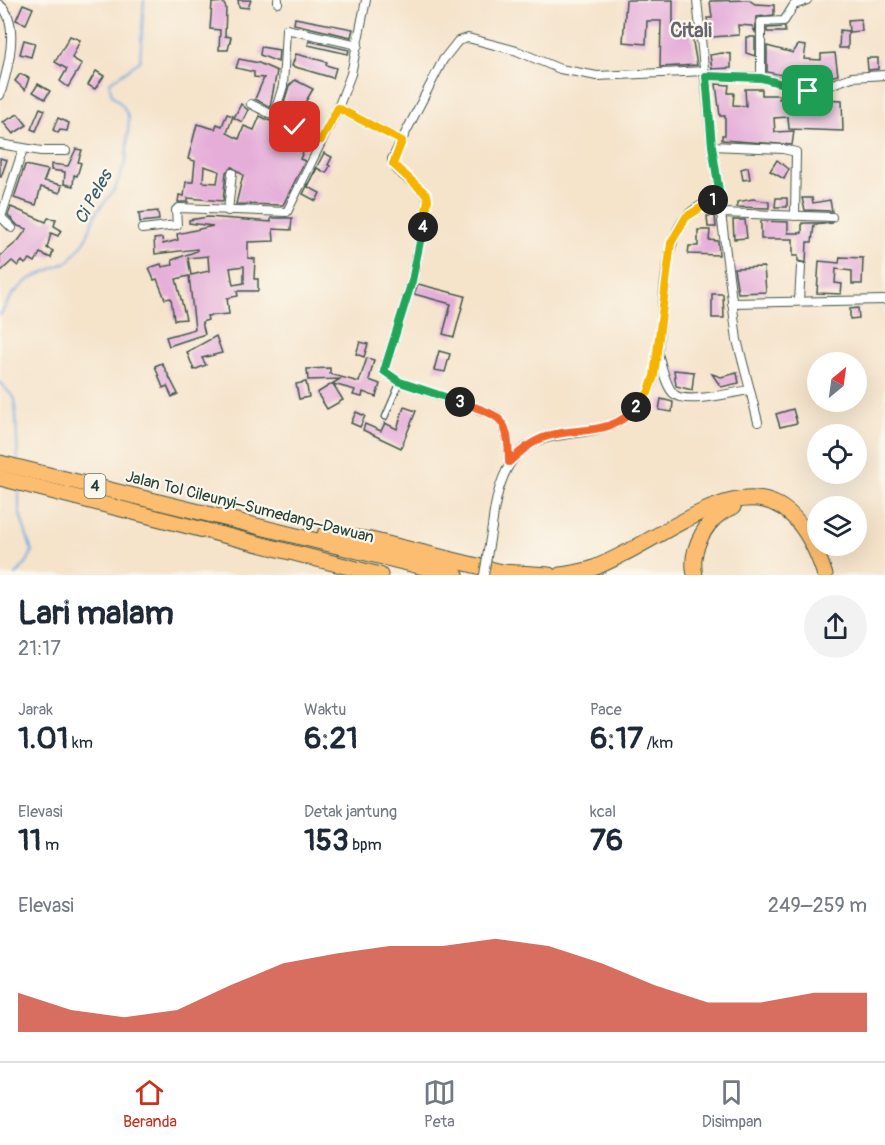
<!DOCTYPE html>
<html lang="id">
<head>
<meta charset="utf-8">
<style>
	:root { --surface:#fff; --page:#f2f2f3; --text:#1f2937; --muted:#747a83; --line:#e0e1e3; --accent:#c8321e }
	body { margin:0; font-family:Pangolin,sans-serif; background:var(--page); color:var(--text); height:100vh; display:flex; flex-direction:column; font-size:22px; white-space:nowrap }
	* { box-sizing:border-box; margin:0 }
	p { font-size:20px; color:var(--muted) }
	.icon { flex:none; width:33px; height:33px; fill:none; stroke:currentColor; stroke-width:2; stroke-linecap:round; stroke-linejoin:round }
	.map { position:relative; height:575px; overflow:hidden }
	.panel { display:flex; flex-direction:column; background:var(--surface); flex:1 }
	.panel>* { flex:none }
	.needle { width:39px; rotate:29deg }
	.controls { position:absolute; left:807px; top:352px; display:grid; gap:12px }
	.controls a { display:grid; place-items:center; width:60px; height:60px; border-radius:50%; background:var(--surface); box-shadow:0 6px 24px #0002; font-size:30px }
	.pin { position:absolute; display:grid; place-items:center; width:51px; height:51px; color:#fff; margin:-26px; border-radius:12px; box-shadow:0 3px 9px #0006 }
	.km { position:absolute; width:30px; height:30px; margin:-15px; border-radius:50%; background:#222; color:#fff; font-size:16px; line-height:30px; text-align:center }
	.round { display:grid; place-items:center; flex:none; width:63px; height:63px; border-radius:32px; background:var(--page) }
	.summary { display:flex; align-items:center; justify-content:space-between; height:102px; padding:0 18px }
	h1 { font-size:33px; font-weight:700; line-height:45px }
	.stats { display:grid; grid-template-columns:repeat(3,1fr); gap:9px; height:102px; padding:6px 18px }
	.stats div { display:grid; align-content:center }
	.stats b { font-size:30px; font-weight:700 }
	.stats small { font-size:16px; font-weight:400 }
	.stats p { font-size:16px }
	.chart { height:168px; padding:12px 18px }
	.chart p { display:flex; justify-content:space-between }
	.chart svg { width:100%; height:108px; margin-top:6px; fill:var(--accent); opacity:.7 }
	.tab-bar { display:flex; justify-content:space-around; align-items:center; height:84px; border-top:2px solid var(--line); background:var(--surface); font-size:16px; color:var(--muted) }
	.tab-bar a { display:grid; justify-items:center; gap:3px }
	.tab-bar .current { color:var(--accent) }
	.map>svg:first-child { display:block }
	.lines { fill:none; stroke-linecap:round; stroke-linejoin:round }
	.stream { stroke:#72a8e0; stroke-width:2 }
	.building { fill:#e5aed9; fill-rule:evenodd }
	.lane-casing { stroke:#3f564a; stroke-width:7 }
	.street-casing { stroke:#3f564a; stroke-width:10 }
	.highway-casing { stroke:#3f564a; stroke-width:17 }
	.lane { stroke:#fff; stroke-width:4.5 }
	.street { stroke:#fff; stroke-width:8 }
	.highway { stroke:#fcbd6f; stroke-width:15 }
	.street-bridge-casing { stroke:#3f564a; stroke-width:10; stroke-linecap:butt }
	.street-bridge { stroke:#fff; stroke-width:8 }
	.split-1-casing { stroke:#fff; stroke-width:12 }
	.split-2-casing { stroke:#fff; stroke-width:12 }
	.split-3-casing { stroke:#fff; stroke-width:12 }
	.split-4-casing { stroke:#fff; stroke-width:12 }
	.split-5-casing { stroke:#fff; stroke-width:12 }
	.split-1 { stroke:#22a559; stroke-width:8 }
	.split-2 { stroke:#f5b400; stroke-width:8 }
	.split-3 { stroke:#f0652b; stroke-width:8 }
	.split-4 { stroke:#22a559; stroke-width:8 }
	.split-5 { stroke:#f5b400; stroke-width:8 }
	.labels { text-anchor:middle; stroke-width:4.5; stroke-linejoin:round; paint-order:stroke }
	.shield { fill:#fbf7ec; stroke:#61756b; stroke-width:1.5 }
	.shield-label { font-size:15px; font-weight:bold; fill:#1f3d34 }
	.street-label { font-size:16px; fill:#1f3d34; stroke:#fbf7ec }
	.water-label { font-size:18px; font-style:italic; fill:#385d68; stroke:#fbf7ec }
	.quarter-label { font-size:20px; font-weight:bold; fill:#64656e; stroke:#fbf7ec }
</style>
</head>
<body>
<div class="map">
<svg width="885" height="575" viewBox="0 0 885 575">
	<rect width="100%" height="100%" fill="#fbf7ec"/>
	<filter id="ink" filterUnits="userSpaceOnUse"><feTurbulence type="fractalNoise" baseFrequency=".0167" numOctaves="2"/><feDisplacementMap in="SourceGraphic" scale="12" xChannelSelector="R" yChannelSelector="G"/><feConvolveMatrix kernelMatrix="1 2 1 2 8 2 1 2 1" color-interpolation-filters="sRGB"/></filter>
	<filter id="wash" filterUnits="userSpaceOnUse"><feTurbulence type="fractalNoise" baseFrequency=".008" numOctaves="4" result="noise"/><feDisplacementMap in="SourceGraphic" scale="24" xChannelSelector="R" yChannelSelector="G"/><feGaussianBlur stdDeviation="1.35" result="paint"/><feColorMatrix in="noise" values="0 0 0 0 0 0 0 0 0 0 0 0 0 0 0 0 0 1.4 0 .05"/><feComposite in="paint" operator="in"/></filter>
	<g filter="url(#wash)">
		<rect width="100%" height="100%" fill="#f5e3ca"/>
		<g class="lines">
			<g class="stream">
				<polyline points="0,315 13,294 28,280 69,261 85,241 96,213 115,189 126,161 129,118 123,106 112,95 109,83 140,61 144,0"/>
				<polyline points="0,382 15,399 18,460"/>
				<polyline points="16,575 27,562 32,552 19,511 19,490"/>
			</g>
		</g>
		<g id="blocks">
			<g class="building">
				<polygon points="238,0 251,0 248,8 239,7"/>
				<polygon points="626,0 673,0 673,33 691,31 697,65 660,67 661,21 647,21 646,44 623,42"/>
				<polygon points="749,0 755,4 774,5 774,15 757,17 755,32 752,26 738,25 739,35 712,37 711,27 708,27 707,18 712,18 710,1"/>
				<polygon points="223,2 226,8 225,36 231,37 228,50 219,50 220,30 210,29 212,3"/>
				<polygon points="23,4 33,8 26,24 16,20"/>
				<polygon points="295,18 353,29 351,37 294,24"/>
				<polygon points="861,19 862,31 849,32 848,20"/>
				<polygon points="785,27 785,32 767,32 767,28"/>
				<polygon points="840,30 848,31 848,48 839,48"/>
				<polygon points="70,36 80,40 72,58 82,64 68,87 60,81 67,69 55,62"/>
				<polygon points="746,37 755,37 755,56 746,53"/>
				<polygon points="24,40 35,43 31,57 20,54"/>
				<polygon points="309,41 349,50 348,54 308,45"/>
				<polygon points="798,45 806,46 804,59 821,60 821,54 835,53 838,75 816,80 816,82 767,72 767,46 793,53"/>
				<polygon points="261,47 279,50 278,62 260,55"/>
				<polygon points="722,53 731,54 731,68 712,69 710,55"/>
				<polygon points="296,54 327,62 326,65 336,68 333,78 292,66"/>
				<polygon points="867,58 878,58 878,69 868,70"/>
				<polygon points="239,59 259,63 277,71 270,107 255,99 264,78 254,77 254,72 236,68"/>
				<polygon points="96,71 104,76 95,89 88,85"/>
				<polygon points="20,74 29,78 25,90 15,81"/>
				<polygon points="295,80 313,89 295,120 281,112 289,86"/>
				<polygon points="38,84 50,91 45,99 33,92"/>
				<polygon points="716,84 729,85 728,93 734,93 733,105 746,106 745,89 762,89 762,95 779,95 779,99 791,98 791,105 823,104 823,99 842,100 843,131 789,129 788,117 774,118 775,132 794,131 792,145 722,140 722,135 725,135 725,116 720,116"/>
				<polygon points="241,104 248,110 242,122 234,118"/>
				<polygon points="40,108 45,110 36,131 31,129"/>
				<polygon points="18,114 27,125 13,134 3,122"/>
				<path d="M227,114l6,2 -6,17 12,6 5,-13 10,4 6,-14 48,24 -8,19 5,2 -22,44 -47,-1 7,-29 -11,-8 -6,5 -3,29 -35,-3v4h-10l1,-7 5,1 2,-14h7l2,-21 -7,-2 9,-35 18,5 2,-5 5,2zM204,166l15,5 -2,12 -14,-1z"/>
				<polygon points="58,118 69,123 67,131 60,130 58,133 53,130"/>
				<polygon points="76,149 82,150 78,162 81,163 77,176 74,175 73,186 64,184 65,172 51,170 51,164 68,166"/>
				<polygon points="324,153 332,157 328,165 330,166 326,173 317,168 308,187 320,193 316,201 303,194"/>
				<polygon points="0,158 7,160 1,177 0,177"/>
				<polygon points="777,160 789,169 784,179 770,171"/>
				<polygon points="25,165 48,170 44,181 62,185 60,193 41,187 36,205 14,198"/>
				<polygon points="748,167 750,179 743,180 741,169"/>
				<polygon points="776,198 787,198 787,207 775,207"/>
				<polygon points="802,198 812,198 813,203 830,200 832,211 805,210"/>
				<polygon points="753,199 769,202 769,208 737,207 737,202"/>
				<polygon points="11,207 46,222 48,218 56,219 54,226 61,230 58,236 51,233 47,248 53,251 51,258 40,253 35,262 30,259 25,264 22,261 18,266 12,261 0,272 0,256 18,241 27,229 18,226 8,215"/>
				<polygon points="158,211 159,220 140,222 139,213"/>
				<polygon points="707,216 715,216 716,227 708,227"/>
				<path d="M208,217l63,5v-4h21l-1,12 -18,-1 1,12 -26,1v16l7,1 -1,20h4v12h-21l1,5 -11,2 2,16 -22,2 1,4 -6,2 3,12 -36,12 -3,-9 29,-8 -6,-53 -13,3 10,40 -12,1 -3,-22 -6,1 -8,-20 -3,1 -5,-12 12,-4 1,3 11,-2 -1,-5 25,-9v-2l-42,5 -1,-15 8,-1 1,6 15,-4 -1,-6 36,-8 -24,-3v-3zM208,256l1,15 -18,4 -3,-17zM244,266v17l-11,2 -3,-17z"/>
				<polygon points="733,220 745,220 747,238 734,239"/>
				<polygon points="761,221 788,222 788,233 802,233 802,223 833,223 814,225 812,242 807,242 806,263 798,261 798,256 793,256 793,239 761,239"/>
				<polygon points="698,230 710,230 709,240 718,241 719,255 688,254 689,246 698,246"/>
				<polygon points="840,257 863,258 862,284 852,284 852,271 836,269 835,283 842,284 841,294 817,293 819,261 839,263"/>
				<polygon points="764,267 766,292 738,293 734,268"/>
				<polygon points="418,284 465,296 454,337 443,334 451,304 414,294"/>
				<polygon points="712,294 723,294 724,318 712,318"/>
				<polygon points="858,308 859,318 850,319 850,309"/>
				<polygon points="216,336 222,353 202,358 206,365 194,370 187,352"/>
				<polygon points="360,342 368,344 364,357 356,354"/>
				<polygon points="439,351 450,354 445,372 434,370"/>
				<polygon points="367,358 374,360 369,380 380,384 376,397 363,392 362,397 353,395 355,390 333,384 343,400 327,409 317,393 340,379 308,380 307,369 330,368 330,374 359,382"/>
				<polygon points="162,363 178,394 172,397 167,386 163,388 155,366"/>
				<polygon points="674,370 694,372 692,390 676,386"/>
				<polygon points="737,373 739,383 721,387 712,374 721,377"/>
				<polygon points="306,382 309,397 299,399 296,384"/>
				<polygon points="661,399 673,402 672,412 659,410"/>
				<polygon points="404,407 416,411 401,448 363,430 365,424 381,431 385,423 397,429"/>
				<polygon points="793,409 797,423 780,427 776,414"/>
				<polygon points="356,412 365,416 360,427 351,423"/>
			</g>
		</g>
	</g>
	<g filter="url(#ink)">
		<use href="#blocks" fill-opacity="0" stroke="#3f564a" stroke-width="1.5"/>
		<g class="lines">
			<defs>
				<polyline id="lane" points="385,417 400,382"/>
				<g id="street">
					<polyline points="278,3 278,0"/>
					<path d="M0,5c21,17 7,68 0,90"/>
					<polyline points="706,77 761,77 813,91 852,77 885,75"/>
					<polyline points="761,77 761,22 784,21 794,5 807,0"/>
					<polyline points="251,104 321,140"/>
					<polyline points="338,108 351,74 366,0"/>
					<polyline points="274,115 283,86 286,29 358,45"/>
					<polyline points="0,144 41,151 66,151"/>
					<polyline points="712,146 783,149 796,152 795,216"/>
					<polyline points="228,211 232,173"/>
					<polyline points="12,228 1,217 23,149"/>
					<polyline points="142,229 177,225 176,210 179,208 287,212 338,108 402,141"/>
					<polyline points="799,301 801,267"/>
					<polyline points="732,303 885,300"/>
					<path d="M658,354c4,11 7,32 16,40 11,11 60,-2 76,-4l-13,-50 -16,-127 111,4"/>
					<polyline points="750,390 758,422"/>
					<path d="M509,462c-1,-19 1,-37 -16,-48l-93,-32 -16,-11 28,-90 16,-81c-6,-18 -33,-22 -36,-41l51,-99 15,-19 10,-3 49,13 43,18 37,7 108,-5"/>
					<path d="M492,527c15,-144 103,-54 155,-133 8,-12 9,-29 11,-43 5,-35 5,-108 27,-133 8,-10 23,-16 35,-21l-8,-51 -15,-146"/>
				</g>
				<g id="highway">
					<polyline points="0,463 456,575"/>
					<polyline points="0,478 380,575"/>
					<polyline points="325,534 371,540 502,572 549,575"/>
					<path d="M560,575c12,-2 25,-3 36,-8 88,-36 181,-138 229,8"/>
					<path d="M695,575c-6,-26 12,-59 38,-68"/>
				</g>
			</defs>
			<use href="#lane" class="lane-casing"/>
			<use href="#street" class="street-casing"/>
			<use href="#highway" class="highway-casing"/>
			<use href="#lane" class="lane"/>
			<use href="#street" class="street"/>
			<use href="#highway" class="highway"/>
			<defs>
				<polyline id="street-bridge" points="484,575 492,527"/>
			</defs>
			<use href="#street-bridge" class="street-bridge-casing"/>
			<use href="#street-bridge" class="street-bridge"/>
		</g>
	</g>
	<g class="lines" filter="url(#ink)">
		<defs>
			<polyline id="split-1" points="713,200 720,197 712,146 706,76 761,78 808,91"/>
			<polyline id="split-2" points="636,407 648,393 654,376 671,243 686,217 713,200"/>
			<path id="split-3" d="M460,402c42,15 48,13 49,60 12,-11 23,-21 39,-26 32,-9 64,0 88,-29"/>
			<polyline id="split-4" points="423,227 412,281 384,371 400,382 460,402"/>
			<polyline id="split-5" points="295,127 321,140 338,108 402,141 393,164 427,195 428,200 423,227"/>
		</defs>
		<use href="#split-1" class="split-1-casing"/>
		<use href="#split-2" class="split-2-casing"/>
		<use href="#split-3" class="split-3-casing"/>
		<use href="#split-4" class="split-4-casing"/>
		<use href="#split-5" class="split-5-casing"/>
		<use href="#split-1" class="split-1"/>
		<use href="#split-2" class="split-2"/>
		<use href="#split-3" class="split-3"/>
		<use href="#split-4" class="split-4"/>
		<use href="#split-5" class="split-5"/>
	</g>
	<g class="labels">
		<rect class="shield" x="84.5" y="474" width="21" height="24" rx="4.5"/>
		<g class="shield-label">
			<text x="95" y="491">4</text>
		</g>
		<g class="street-label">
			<text transform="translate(250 506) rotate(14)" y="6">Jalan Tol Cileunyi–Sumedang–Dawuan</text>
		</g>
		<g class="water-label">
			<text transform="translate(93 197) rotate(-61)" y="6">Ci Peles</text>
		</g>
		<g class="quarter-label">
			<text x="691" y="37">Citali</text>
		</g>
	</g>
</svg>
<div class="controls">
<a><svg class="needle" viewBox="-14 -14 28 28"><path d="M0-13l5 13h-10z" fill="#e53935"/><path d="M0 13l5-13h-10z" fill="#747a83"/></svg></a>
<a><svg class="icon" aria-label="locate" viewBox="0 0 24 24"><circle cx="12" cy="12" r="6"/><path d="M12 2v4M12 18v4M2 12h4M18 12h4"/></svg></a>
<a><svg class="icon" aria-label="layers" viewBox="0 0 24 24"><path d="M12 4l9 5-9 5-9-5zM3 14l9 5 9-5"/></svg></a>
</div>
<div class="pin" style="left:808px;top:91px;background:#1e9e55"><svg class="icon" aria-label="arrive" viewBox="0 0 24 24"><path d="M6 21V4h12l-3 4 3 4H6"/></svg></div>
<div class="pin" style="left:295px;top:127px;background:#d93025"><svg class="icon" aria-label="check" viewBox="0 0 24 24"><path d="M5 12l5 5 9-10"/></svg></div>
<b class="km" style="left:713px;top:200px">1</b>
<b class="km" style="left:636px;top:407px">2</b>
<b class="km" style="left:460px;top:402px">3</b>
<b class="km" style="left:423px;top:227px">4</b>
</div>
<section class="panel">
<div class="summary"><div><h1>Lari malam</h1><p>21:17</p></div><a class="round"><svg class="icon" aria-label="share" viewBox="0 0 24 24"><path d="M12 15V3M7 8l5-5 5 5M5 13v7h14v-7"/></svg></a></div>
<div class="stats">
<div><p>Jarak</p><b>1.01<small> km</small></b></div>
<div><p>Waktu</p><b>6:21</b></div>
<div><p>Pace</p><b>6:17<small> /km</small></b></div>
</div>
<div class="stats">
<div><p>Elevasi</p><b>11<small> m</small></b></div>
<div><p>Detak jantung</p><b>153<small> bpm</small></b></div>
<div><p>kcal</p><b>76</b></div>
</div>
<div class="chart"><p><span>Elevasi</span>249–259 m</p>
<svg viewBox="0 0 160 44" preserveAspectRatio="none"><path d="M0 44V28L10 35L20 38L30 35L40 25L50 16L60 12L70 9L80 9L90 6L100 9L110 16L120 25L130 32L140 32L150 28L160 28V44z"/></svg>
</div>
</section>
<nav class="tab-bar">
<a class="current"><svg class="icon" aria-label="home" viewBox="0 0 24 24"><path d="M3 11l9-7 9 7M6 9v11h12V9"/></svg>Beranda</a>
<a><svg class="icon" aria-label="map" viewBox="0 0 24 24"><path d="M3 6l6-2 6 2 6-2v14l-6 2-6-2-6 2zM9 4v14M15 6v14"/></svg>Peta</a>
<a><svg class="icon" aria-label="saved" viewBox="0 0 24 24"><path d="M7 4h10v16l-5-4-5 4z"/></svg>Disimpan</a>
</nav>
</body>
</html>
